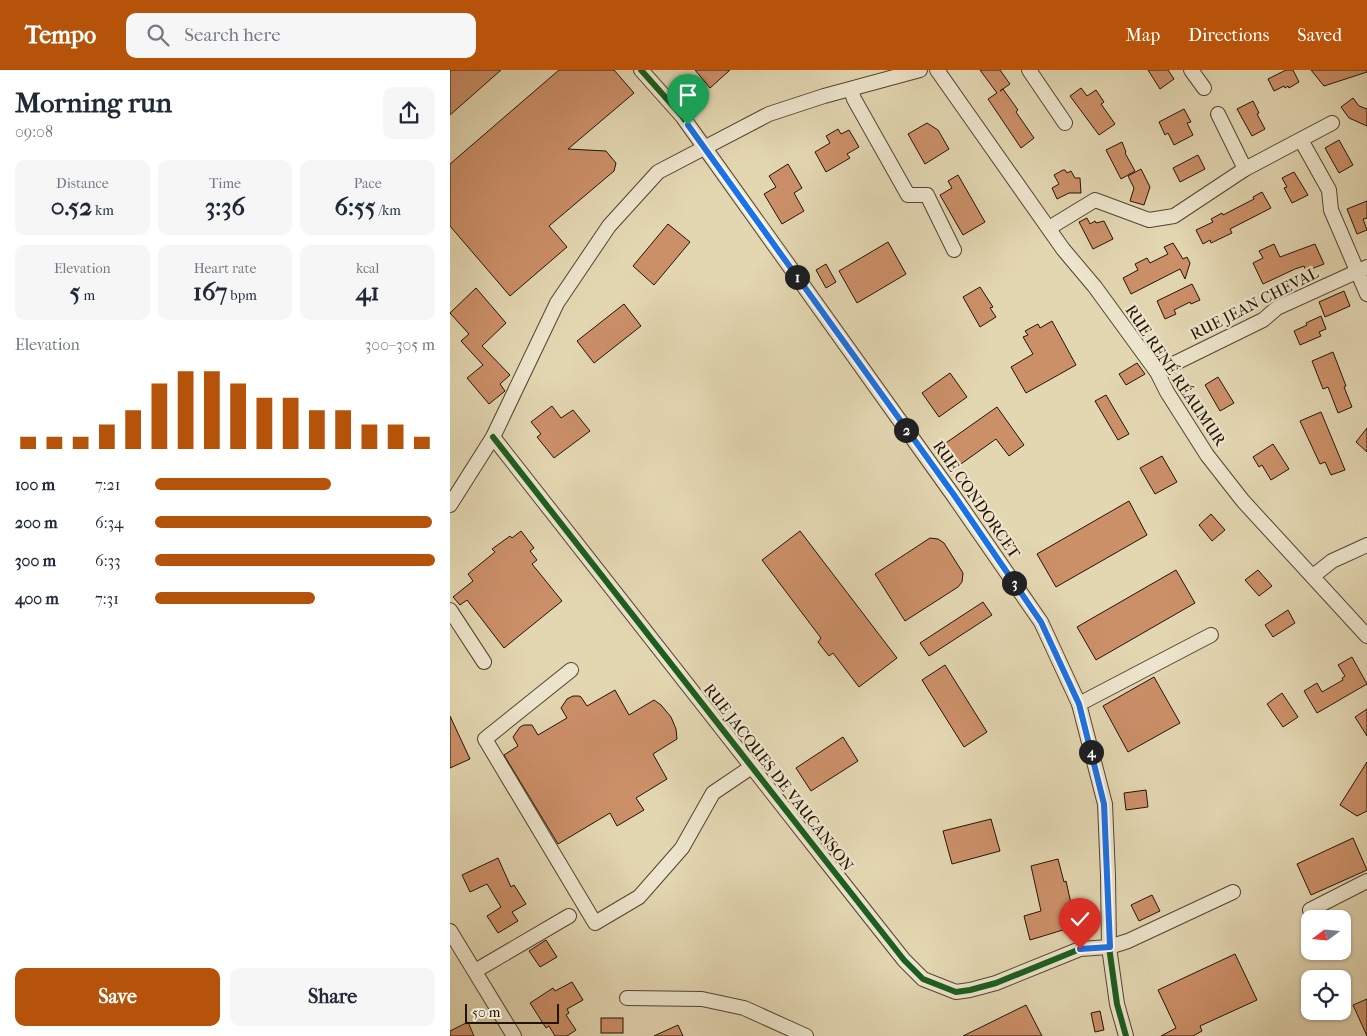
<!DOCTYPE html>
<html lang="en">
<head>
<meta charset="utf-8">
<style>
	:root { --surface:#fff; --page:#f6f6f7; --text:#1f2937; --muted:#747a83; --accent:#b45309 }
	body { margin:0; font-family:"IM FELL French Canon",serif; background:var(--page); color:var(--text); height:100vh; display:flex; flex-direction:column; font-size:19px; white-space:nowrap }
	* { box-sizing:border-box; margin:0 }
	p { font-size:16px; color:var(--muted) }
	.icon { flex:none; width:28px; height:28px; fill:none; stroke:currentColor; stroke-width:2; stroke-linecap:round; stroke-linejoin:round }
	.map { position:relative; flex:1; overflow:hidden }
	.side { display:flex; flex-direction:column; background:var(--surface); width:450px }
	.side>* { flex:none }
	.needle { width:32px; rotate:254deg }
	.fabs { position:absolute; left:851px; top:840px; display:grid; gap:10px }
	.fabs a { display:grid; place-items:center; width:50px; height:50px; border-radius:10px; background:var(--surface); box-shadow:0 1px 4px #0004; font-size:25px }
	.scale { position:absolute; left:15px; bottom:12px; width:94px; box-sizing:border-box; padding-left:5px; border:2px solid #231303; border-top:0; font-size:14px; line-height:18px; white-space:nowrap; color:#231303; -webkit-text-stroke:4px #ede5cd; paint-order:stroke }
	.pin { position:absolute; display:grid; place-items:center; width:42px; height:42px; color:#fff; margin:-51px -21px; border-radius:50% 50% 50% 0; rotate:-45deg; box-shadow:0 0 5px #0007 }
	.pin .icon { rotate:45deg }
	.km { position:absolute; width:25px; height:25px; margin:-12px; border-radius:50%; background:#222; color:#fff; font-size:14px; line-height:25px; text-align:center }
	.round { display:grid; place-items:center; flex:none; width:52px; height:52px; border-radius:10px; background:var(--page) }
	.overview { display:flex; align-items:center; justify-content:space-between; height:85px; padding:0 15px }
	h1 { font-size:28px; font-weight:700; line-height:38px }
	.metrics { display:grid; grid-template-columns:repeat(3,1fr); gap:8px; height:85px; padding:5px 15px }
	.metrics div { display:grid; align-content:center; border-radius:10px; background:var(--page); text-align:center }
	.metrics b { font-size:25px; font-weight:700 }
	.metrics small { font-size:14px; font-weight:400 }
	.metrics p { font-size:14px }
	.chart { height:140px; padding:10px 15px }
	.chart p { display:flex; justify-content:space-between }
	.chart svg { width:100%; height:90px; margin-top:5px; stroke:var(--accent); stroke-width:6 }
	.cta { display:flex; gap:10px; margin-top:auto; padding:10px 15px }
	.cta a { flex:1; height:58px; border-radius:10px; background:var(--accent); color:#fff; font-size:20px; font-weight:700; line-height:58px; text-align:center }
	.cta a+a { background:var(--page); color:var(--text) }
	ul { padding:0 15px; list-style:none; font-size:16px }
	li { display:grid; grid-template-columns:80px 60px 1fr; align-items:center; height:38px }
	li i { height:12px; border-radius:6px; background:var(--accent) }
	header { display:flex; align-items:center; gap:30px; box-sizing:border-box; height:70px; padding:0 25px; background:var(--accent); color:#fff }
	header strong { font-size:24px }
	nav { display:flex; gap:28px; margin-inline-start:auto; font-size:18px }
	.search { width:350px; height:45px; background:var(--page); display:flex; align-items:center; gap:12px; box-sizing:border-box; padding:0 18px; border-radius:10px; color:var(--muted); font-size:19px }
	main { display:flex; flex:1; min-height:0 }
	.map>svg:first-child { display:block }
	.building { fill:#cc9069; stroke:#231303 }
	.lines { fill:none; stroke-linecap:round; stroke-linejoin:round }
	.minor-casing { stroke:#53442f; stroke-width:16 }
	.minor { stroke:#ede5cd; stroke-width:14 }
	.cycleway-casing { stroke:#ede5cd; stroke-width:9 }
	.cycleway { stroke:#1b5e20; stroke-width:6 }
	.route-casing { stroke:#fff; stroke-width:10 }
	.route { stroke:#1a73e8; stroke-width:6 }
	.labels { text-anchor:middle; stroke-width:4.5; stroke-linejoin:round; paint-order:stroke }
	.street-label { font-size:16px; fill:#231303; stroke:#ede5cd }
</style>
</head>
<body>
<header>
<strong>Tempo</strong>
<div class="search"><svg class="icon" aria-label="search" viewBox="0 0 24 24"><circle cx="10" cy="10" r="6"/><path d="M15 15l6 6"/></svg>Search here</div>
<nav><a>Map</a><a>Directions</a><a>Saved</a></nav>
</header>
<main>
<section class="side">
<div class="overview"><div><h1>Morning run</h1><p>09:08</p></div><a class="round"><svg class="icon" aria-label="share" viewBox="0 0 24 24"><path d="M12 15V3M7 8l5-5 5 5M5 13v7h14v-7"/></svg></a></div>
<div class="metrics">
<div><p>Distance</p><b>0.52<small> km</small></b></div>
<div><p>Time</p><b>3:36</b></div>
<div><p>Pace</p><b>6:55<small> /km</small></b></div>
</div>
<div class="metrics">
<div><p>Elevation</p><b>5<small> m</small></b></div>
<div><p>Heart rate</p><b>167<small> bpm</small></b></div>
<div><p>kcal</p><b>41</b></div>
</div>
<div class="chart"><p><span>Elevation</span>300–305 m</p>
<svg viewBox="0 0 160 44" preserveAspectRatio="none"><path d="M5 44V38M15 44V38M25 44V38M35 44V32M45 44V25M55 44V12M65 44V6M75 44V6M85 44V12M95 44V19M105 44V19M115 44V25M125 44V25M135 44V32M145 44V32M155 44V38"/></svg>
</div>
<ul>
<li><b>100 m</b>7:21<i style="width:63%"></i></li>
<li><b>200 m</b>6:34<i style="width:99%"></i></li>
<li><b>300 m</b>6:33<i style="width:100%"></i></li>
<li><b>400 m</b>7:31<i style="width:57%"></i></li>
</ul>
<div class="cta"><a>Save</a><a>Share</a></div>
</section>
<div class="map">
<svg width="917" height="966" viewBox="0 0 917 966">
	<rect width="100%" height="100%" fill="#e3d7b2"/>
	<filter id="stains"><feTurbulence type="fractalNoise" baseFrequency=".004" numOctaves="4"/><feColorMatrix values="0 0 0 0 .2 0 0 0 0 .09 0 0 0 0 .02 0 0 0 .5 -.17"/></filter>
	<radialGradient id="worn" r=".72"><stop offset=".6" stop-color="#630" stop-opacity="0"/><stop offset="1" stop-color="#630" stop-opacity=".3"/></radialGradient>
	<g class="building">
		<polygon points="0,0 51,0 0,45"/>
		<polygon points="109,0 164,0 184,23 118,79 156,81 166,93 164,101 99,156 117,177 60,226 0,156 0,94"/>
		<polygon points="245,0 280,0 260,18"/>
		<polygon points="530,0 550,0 560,14 550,21 553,19 568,40 566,42 584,68 571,78 538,29 547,23"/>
		<polygon points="698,0 718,0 724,9 710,19"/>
		<polygon points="836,0 843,0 849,12 839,18 838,16 835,18 834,16 824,21 818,9"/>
		<polygon points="861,0 916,0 917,2 874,16"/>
		<polygon points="631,18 637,26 646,20 654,32 651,34 665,54 649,65 620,26"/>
		<polygon points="903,28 909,36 917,39 917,56 899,48 891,37"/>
		<polygon points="803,31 809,43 807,44 815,59 802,66 787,39"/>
		<polygon points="734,39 741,52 737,53 743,65 724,75 718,63 715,65 709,52"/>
		<polygon points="477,53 488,60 499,79 475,94 458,64"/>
		<polygon points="388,59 391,64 399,60 409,77 397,84 400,88 376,102 365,82 380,73 376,66"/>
		<polygon points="889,70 903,95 889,103 875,78"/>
		<polygon points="672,72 676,82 675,83 685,101 671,109 656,80"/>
		<polygon points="748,85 755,99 730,112 723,98"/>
		<polygon points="338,94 352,118 344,123 354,141 332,154 314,124 326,117 319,106"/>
		<polygon points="691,99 700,117 694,135 680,131 684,118 678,106"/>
		<polygon points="613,100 615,100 617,103 621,101 625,108 630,108 631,123 619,123 607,129 602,118 609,114 604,105"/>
		<polygon points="844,102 858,125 842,133 834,118 837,117 832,108"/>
		<polygon points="508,105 535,152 513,165 490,125 502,118 498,111"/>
		<polygon points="812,122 821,138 780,159 782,163 761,173 760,170 753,174 746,160 763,152 761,149 772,143 773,145 804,129 803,127"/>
		<polygon points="917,131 917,148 913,149 917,160 907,164 897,139"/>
		<polygon points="637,148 640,154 645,151 646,153 654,151 663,169 643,179 629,152"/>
		<polygon points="218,154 240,172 204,215 183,196"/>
		<polygon points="438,172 456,204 407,233 389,201"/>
		<polygon points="723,173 733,189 737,187 740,193 735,209 730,199 681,224 673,208 688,200 685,194 697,188 700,193 718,184 714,177"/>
		<polygon points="824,174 830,187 865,174 874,194 856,201 854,196 845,199 813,214 803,193 813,188 809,181"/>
		<polygon points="376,194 386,212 376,218 366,200"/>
		<polygon points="742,214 750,230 741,234 740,232 724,240 726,244 715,249 707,231"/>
		<polygon points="530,217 543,237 540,238 546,247 530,257 513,227"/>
		<polygon points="26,218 56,253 32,276 60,305 50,314 55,321 39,334 17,308 33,295 11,271 19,264 0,243"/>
		<polygon points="894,221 900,236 875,247 869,232"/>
		<polygon points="174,234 191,256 144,293 127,271"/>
		<polygon points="871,246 876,259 869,262 871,266 850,275 844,261 857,255 856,253"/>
		<polygon points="602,251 626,295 576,323 561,297 583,284 573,267 578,265 575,261 588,254 590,258"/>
		<polygon points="883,282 896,316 894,317 902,337 888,343 878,317 873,319 862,291"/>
		<polygon points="687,293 695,304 676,315 669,304"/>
		<polygon points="500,303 517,327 489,347 472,323"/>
		<polygon points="768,307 784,333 770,341 755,315"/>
		<polygon points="656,325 679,364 668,370 645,331"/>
		<polygon points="102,336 111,348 123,340 140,361 104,388 87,367 91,364 81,352"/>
		<polygon points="547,337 574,375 559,386 546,369 508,396 493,375"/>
		<polygon points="871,342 895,400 881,405 875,392 870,394 850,351"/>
		<polygon points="917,358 917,382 906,372"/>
		<polygon points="823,374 839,399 821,410 812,395 809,397 803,387"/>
		<polygon points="712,386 727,412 705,424 690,398"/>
		<polygon points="679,431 697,465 606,517 587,484"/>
		<polygon points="761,444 775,460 762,471 749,455"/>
		<polygon points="71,461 84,478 80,481 87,490 82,494 112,531 54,578 17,530 10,535 3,527 23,511 18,504 45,482 42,479 60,466 62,468"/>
		<polygon points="350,461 447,588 409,617 383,583 379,586 368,572 371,568 312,490"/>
		<polygon points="480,468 488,469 494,473 513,503 512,512 508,517 455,551 425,504"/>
		<polygon points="726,500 745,533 646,590 627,557"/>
		<polygon points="808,500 822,516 809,526 795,510"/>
		<polygon points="533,532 542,545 479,586 470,573"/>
		<polygon points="838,540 845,553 823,567 815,555"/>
		<polygon points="902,587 917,614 867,643 854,621 867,613 872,622 893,610 892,608 895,606 888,595"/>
		<polygon points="495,595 537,662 514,677 472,610"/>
		<polygon points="704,607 730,653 678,682 653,636"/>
		<polygon points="165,620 179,645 204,630 211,635 221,647 226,659 227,669 203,684 217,709 186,728 194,740 167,756 160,743 108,774 54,685 68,676 63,667 70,657 74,655 82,655 88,665 117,648 111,638 117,629 123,626 129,626 131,627 137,636"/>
		<polygon points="832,623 848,647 833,657 817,634"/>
		<polygon points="917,639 917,666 905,647"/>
		<polygon points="0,646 20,689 0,698"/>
		<polygon points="393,667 408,691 361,721 346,698"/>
		<polygon points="917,692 917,741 907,746 890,735"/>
		<polygon points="696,720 698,737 676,740 674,723"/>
		<polygon points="541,749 550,781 502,794 493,761"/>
		<polygon points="903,768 917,800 861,825 847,794"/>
		<polygon points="48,788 61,817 64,815 76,834 62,842 68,851 48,863 37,846 51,837 37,814 20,822 12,805"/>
		<polygon points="608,789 614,812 616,811 626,856 580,870 574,846 591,841 581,796"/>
		<polygon points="702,825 710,841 689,851 681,835"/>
		<polygon points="96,870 107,887 90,897 79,881"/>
		<polygon points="785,884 807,930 750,956 752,961 743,966 711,966 726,958 708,920"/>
		<polygon points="122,912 133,930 117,939 119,943 116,945 126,960 117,966 105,966 99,956 96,958 80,933 103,918 105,921"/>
		<polygon points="917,929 917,966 903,935"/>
		<polygon points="576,935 592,966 513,966"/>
		<polygon points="650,941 654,960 645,962 641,943"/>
		<rect x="151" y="948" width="22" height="15"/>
		<polygon points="18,952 24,966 0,966 0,961"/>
		<polygon points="228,955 233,966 204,966"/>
	</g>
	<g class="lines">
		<defs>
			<g id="minor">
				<polyline points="191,0 232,46 503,425 591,552 629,634 655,734 658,806 659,877 667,934 676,966"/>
				<polyline points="487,0 613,179 645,217 707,302 717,322 757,385 793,431 917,566"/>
				<polyline points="579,0 615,53"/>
				<polyline points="741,0 754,18"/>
				<polyline points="401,20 404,29 458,125 477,125 504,180"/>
				<polyline points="851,70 879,120 881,140 917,224"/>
				<polyline points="795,99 882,53"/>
				<polyline points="599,158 645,130 699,150 724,146 795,99 768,44"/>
				<polyline points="707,302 813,250 827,238 917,197"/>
				<polyline points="43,367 371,785 454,890 473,909 506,922 520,920 546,913 630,879 659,877 678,871 783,822"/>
				<polyline points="0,435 43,367 107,233 159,156 208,102 319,44 374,26 470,0"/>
				<polyline points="863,506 882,491 917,475"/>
				<polyline points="0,540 34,592"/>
				<polyline points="121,600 35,669 145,853 189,827 232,778 263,723 303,696"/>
				<polyline points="629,634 761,565"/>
				<polyline points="860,840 917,811"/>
				<polyline points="0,861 64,966"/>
				<polyline points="25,901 119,846"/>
				<polyline points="177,928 252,929 294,938 356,966"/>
			</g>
		</defs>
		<use href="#minor" class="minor-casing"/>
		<use href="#minor" class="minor"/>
		<defs>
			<g id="cycleway">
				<polyline points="191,0 232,46 503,425 591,552 629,634 655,734 658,806 659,877 667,934 676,966"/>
				<polyline points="43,367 371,785 454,890 473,909 506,922 520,920 546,913 630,879 659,877"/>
			</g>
		</defs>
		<use href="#cycleway" class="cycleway-casing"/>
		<use href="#cycleway" class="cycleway"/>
	</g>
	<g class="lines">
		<defs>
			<polyline id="route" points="238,55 504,425 591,552 629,634 654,734 660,877 630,879"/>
		</defs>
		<use href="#route" class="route-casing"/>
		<use href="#route" class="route"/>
	</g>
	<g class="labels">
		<g class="street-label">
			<text transform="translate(804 233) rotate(-27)" y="6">RUE JEAN CHEVAL</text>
			<text transform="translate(726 305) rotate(56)" y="6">RUE RENÉ RÉAUMUR</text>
			<text transform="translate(527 429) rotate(55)" y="6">RUE CONDORCET</text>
			<text transform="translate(329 707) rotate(52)" y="6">RUE JACQUES DE VAUCANSON</text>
		</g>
	</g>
	<rect width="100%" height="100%" filter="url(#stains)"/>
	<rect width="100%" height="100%" fill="url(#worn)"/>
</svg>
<div class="fabs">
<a><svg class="needle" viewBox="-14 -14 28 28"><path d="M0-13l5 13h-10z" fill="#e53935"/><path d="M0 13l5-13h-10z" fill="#747a83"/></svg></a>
<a><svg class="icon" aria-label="locate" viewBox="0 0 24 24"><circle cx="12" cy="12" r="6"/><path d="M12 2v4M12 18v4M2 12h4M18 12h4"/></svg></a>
</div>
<div class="scale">50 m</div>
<div class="pin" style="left:238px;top:55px;background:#1e9e55"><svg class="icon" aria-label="arrive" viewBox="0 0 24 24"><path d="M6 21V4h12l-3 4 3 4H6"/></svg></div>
<div class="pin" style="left:630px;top:879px;background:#d93025"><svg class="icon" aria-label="check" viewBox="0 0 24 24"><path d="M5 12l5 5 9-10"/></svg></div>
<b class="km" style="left:347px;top:207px">1</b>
<b class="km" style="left:456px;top:360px">2</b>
<b class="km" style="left:564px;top:513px">3</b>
<b class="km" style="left:641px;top:682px">4</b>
</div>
</main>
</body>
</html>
